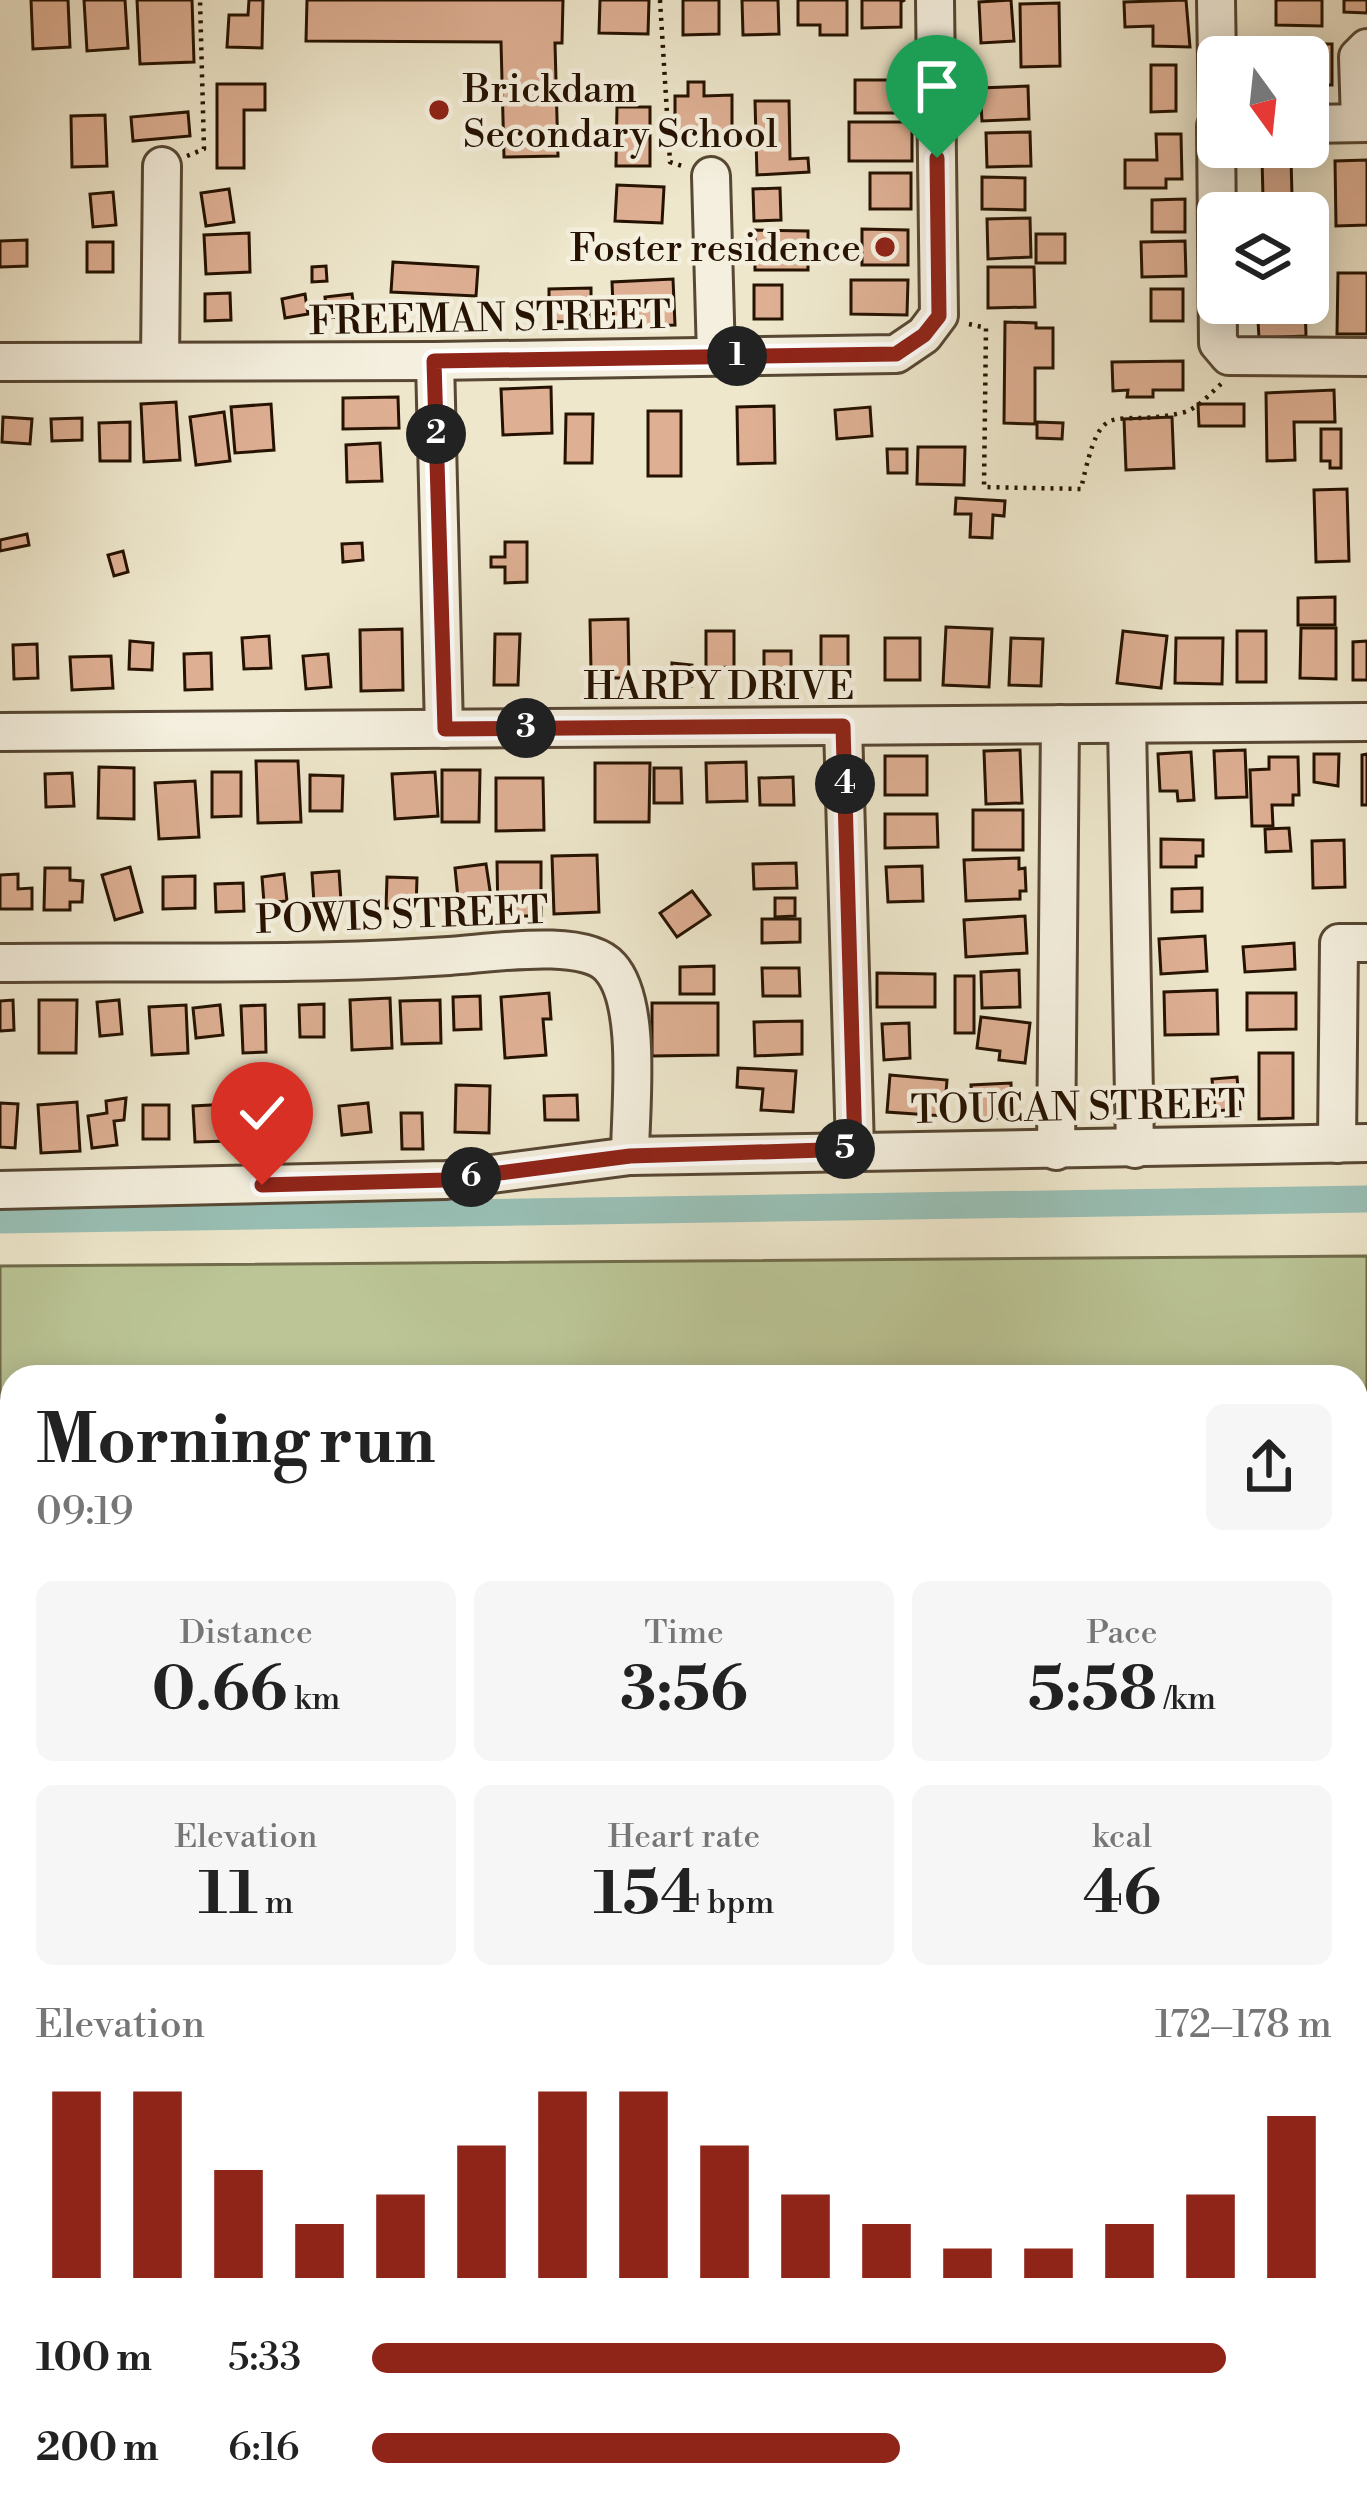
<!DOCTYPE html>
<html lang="en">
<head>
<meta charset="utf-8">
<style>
	:root { --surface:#fff; --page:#f6f6f6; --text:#222; --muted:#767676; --accent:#8f2418 }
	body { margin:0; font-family:"Libre Bodoni",serif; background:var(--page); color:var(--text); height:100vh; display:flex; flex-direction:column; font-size:45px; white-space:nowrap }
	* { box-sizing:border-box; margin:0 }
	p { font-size:39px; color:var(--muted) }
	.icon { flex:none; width:66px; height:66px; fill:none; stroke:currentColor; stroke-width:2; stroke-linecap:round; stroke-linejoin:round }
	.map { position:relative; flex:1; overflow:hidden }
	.details { position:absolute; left:0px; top:1365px; width:1368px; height:1155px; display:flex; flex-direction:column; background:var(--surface); border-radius:36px 36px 0 0; box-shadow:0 6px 30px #0003 }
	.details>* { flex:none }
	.needle { width:78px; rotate:165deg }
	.tools { position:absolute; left:1197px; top:36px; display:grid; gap:24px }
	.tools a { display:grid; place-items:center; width:132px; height:132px; border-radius:18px; background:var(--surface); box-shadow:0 6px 30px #0003; font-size:60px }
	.pin { position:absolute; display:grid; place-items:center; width:102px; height:102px; color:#fff; margin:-123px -51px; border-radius:50% 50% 50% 0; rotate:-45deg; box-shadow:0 0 12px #0007 }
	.pin .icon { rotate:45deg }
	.km { position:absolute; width:60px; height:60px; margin:-30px; border-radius:50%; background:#222; color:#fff; font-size:33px; line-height:60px; text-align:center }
	.round { display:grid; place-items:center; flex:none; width:126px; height:126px; border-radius:18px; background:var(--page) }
	.summary { display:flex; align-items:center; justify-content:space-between; height:204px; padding:0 36px }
	h1 { font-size:66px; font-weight:700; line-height:90px }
	.stats { display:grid; grid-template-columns:repeat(3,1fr); gap:18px; height:204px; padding:12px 36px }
	.stats div { display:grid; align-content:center; border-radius:18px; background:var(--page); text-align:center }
	.stats b { font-size:60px; font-weight:700 }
	.stats small { font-size:33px; font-weight:400 }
	.stats p { font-size:33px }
	.chart { height:336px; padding:24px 36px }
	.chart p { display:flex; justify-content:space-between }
	.chart svg { width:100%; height:216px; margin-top:12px; stroke:var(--accent); stroke-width:6 }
	ul { padding:0 36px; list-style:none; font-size:39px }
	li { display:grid; grid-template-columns:192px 144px 1fr; align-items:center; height:90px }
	li i { height:30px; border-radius:15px; background:var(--accent) }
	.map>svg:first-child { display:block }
	.green { fill:#bbc596; stroke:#706c4b; stroke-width:3; fill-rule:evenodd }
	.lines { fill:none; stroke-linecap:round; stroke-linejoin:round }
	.canal { stroke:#99c0b6; stroke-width:27 }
	.building { fill:#deaf93; stroke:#251200; stroke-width:3 }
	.minor-casing { stroke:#574733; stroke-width:42 }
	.path { stroke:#251200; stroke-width:4.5; stroke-dasharray:3 6; stroke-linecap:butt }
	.minor { stroke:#f4efde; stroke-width:36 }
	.route-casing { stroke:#fff; stroke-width:24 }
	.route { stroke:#8f2418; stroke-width:15 }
	.poi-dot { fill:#8f2418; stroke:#f4efde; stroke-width:4.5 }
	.labels { text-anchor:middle; stroke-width:9; stroke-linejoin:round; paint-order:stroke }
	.poi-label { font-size:39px; fill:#251200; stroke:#f4efde; text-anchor:start }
	.street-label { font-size:39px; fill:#251200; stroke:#f4efde }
</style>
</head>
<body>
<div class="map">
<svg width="1367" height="2518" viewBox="0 0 1367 2518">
	<rect width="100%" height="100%" fill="#eee7cc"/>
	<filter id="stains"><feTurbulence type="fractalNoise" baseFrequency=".00167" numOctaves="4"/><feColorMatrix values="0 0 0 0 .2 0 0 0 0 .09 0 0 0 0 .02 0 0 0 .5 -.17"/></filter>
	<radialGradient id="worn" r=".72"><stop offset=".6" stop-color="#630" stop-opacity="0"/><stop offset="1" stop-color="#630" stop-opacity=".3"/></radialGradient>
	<path class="green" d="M1367,1256v1262h-1367v-1252zM12,1377h1344v1131h-1344z"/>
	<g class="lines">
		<polyline class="canal" points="0,1220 1367,1199"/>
	</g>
	<g class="building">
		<polygon points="31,0 68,0 70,47 33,49"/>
		<polygon points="84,0 125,0 128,48 87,51"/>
		<polygon points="137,0 192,0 194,62 140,64"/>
		<polygon points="249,0 263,0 262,48 227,47 229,15 248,15"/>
		<polygon points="307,0 563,0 562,43 555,43 558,156 504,157 501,42 306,41"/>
		<polygon points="600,0 649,0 648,34 599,33"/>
		<polygon points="683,0 719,0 719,34 683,35"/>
		<polygon points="742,0 778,0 779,34 743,35"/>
		<polygon points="798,0 847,0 847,35 820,35 820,25 798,25"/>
		<polygon points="862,0 905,0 901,2 901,27 862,28"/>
		<polygon points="1011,0 1014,41 981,43 979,2"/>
		<polygon points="1186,0 1190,47 1153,46 1153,26 1125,27 1124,2"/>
		<polygon points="1276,0 1322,0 1322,26 1276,25"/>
		<polygon points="1344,0 1367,0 1367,13 1344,12"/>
		<polygon points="1059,3 1060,66 1021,67 1020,4"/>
		<polygon points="1285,44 1332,44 1332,85 1308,85 1308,57 1285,57"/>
		<polygon points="1151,65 1176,65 1176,111 1151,112"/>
		<rect x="855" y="80" width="50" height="33"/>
		<polygon points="688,82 704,82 704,96 732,95 732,135 675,136 675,96 688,96"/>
		<polygon points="217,84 265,84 265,110 244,110 244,168 217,168"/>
		<polygon points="1028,86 1029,119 982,121 980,88"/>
		<polygon points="755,101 789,101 790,159 808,158 809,172 757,175"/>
		<polygon points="617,107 650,107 650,166 616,166"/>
		<polygon points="188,112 190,136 133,141 131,117"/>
		<polygon points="105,115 107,166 72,167 71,116"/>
		<rect x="849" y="122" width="63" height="39"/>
		<polygon points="1030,132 1031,166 987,167 986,133"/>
		<polygon points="1156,134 1181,134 1182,179 1166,179 1166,188 1125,188 1125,160 1157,160"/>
		<polygon points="1262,158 1291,158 1292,196 1263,197"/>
		<polygon points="1367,160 1367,225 1336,226 1335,161"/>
		<rect x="870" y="173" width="41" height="36"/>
		<polygon points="982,177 1025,178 1025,210 982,209"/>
		<polygon points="617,185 664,187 662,223 615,221"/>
		<polygon points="780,188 781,220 754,221 753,189"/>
		<polygon points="229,189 234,222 206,226 201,193"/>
		<polygon points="113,192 116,225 93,227 90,194"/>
		<polygon points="1185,199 1185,232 1152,232 1152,200"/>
		<polygon points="1318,203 1319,243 1308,244 1308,213 1254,213 1254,205"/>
		<polygon points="1030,218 1031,257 988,259 987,219"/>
		<polygon points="862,229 908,230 908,265 862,265"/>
		<polygon points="755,230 808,231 808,270 755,270"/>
		<polygon points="249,233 250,272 206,274 204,235"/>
		<rect x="1036" y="234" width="29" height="29"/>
		<polygon points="27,240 27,266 0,267 0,241"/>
		<polygon points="1185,241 1186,276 1142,277 1141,242"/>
		<rect x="87" y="242" width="26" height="30"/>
		<rect x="1308" y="252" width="11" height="35"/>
		<polygon points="393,262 478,267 476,296 391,292"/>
		<polygon points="326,266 327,281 312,282 312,267"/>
		<polygon points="988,267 1034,267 1035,307 988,308"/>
		<polygon points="1338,273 1367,273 1367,334 1337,334"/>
		<polygon points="673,279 675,325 614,327 612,282"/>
		<polygon points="851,280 908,280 907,315 851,314"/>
		<rect x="754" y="285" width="28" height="34"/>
		<polygon points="591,288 591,321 549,322 549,289"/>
		<rect x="1151" y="289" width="32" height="32"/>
		<polygon points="230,293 231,320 205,321 205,294"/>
		<polygon points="305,294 308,314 285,318 282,299"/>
		<polygon points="352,294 355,316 327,318 325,297"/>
		<polygon points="1257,303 1305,303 1306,336 1259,338"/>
		<polygon points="1005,322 1036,323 1036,328 1053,328 1053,368 1035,368 1035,424 1004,423"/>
		<polygon points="1183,361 1183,390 1153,390 1153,397 1127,397 1128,390 1113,391 1112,362"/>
		<polygon points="551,387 552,433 503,435 501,389"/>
		<polygon points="1334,390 1335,422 1294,422 1295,460 1267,461 1266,393"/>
		<polygon points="398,397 399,428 343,429 343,398"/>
		<polygon points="176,402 180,460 144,462 141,404"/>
		<polygon points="271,404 274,450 235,453 231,407"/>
		<polygon points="1198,404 1244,404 1244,426 1199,426"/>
		<polygon points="774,406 775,463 738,464 737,407"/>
		<polygon points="870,407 872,436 837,439 835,410"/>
		<rect x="648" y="411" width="33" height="65"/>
		<polygon points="224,412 230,461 196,465 190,417"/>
		<polygon points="566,414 593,414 592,463 565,463"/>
		<polygon points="3,417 32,419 30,444 2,442"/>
		<polygon points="1172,417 1174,468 1126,470 1124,419"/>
		<polygon points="82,418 82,440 52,441 51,419"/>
		<polygon points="130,422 130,461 100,461 99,423"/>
		<polygon points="1037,422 1063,423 1062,439 1037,438"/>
		<polygon points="1321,429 1341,429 1341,468 1330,468 1330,461 1321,461"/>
		<polygon points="380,443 382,481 347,482 346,445"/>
		<polygon points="918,447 965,447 964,485 917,484"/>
		<polygon points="887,449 907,449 907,473 888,473"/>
		<polygon points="1347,489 1349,561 1316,562 1314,490"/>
		<polygon points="956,498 1005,501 1004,516 993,515 992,538 970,537 971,514 955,514"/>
		<polygon points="27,534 29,545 0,551 0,540"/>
		<polygon points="505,542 527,542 527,582 505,583 505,567 491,567 491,557 505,557"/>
		<polygon points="362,543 363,560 343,562 342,544"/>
		<polygon points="123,551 128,572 114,576 108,555"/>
		<polygon points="1335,597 1335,625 1298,625 1298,598"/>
		<polygon points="628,619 629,678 607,678 607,672 591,671 590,620"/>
		<polygon points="946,627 992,629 989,687 943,685"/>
		<polygon points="1301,628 1336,628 1336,679 1300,678"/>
		<polygon points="402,629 403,690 361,691 360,630"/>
		<polygon points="706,631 734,631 734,667 706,668"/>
		<polygon points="1123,631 1167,636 1161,688 1117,683"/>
		<rect x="1237" y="631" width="29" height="51"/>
		<polygon points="495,634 520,634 518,685 494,685"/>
		<polygon points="269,636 271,668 244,669 242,638"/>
		<rect x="821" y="636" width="27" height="31"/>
		<rect x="885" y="638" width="35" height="42"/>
		<polygon points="1011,638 1043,639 1041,686 1009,685"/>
		<polygon points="1176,638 1223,638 1222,684 1175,683"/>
		<polygon points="130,641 153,643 152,670 129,669"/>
		<polygon points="1367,641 1367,680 1353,680 1353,642"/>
		<polygon points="37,644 38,678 14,679 13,645"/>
		<rect x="764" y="651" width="27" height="33"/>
		<polygon points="211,653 212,689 185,690 184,654"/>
		<polygon points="328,654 331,687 306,689 303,656"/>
		<polygon points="111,656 113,688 72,690 70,657"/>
		<polygon points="672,663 692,665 691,686 671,685"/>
		<polygon points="1020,750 1022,803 986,804 984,751"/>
		<polygon points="1245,750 1247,797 1216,798 1214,751"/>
		<polygon points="1191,752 1194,800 1178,801 1177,791 1160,791 1158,754"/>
		<polygon points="1314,754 1339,754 1338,786 1314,782"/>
		<polygon points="1367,754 1367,805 1362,805 1362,755"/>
		<rect x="885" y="756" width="42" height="39"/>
		<polygon points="1269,757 1298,757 1299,795 1293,795 1293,805 1272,805 1273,826 1252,826 1250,770 1269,769"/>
		<polygon points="256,761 298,761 301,822 258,823"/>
		<polygon points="746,762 747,801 707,802 706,763"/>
		<polygon points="595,763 650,763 649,822 595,822"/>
		<polygon points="99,767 134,768 134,819 98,818"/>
		<polygon points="654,768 681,768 682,803 654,803"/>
		<polygon points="442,770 480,770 479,822 442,822"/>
		<polygon points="212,772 241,772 241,816 212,817"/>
		<polygon points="435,772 438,816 395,819 392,774"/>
		<polygon points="72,773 74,806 46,807 45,774"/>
		<polygon points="310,775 343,776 342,811 310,811"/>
		<polygon points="793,777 794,805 760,805 759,778"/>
		<polygon points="496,778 543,778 544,830 496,831"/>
		<polygon points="195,781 199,837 159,839 155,783"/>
		<rect x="973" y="810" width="50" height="40"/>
		<polygon points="885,814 937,814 938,847 885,848"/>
		<polygon points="1289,828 1291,851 1266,852 1265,829"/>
		<polygon points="1161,839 1203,840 1203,856 1196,856 1196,867 1161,867"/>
		<polygon points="1344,840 1345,887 1313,888 1312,841"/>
		<polygon points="597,855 599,912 554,914 552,856"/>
		<polygon points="1019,858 1019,869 1025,868 1026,891 1020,891 1020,899 966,901 964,860"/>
		<polygon points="497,862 541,862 541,916 498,916"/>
		<polygon points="796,863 797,888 754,889 753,864"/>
		<polygon points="486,864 492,904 459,908 455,868"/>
		<polygon points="922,866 923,901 888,902 886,867"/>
		<polygon points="130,867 142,912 115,920 102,875"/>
		<polygon points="45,868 70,868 70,880 83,881 82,902 70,902 70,910 44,910"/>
		<polygon points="339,871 341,901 314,903 312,873"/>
		<polygon points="18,874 18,889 32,888 32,909 0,909 0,875"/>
		<polygon points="284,874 287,901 264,903 262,877"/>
		<polygon points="195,876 195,908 163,909 163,877"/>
		<polygon points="387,877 417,878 416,909 386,908"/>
		<polygon points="243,883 244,911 216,912 215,884"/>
		<polygon points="1202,888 1202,911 1172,912 1172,889"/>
		<polygon points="692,891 710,915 677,937 660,913"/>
		<polygon points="775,898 795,898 795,916 775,917"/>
		<polygon points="1025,916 1027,953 966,957 964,920"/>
		<polygon points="762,919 800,919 800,942 762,943"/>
		<polygon points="1205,936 1207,971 1161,974 1159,939"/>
		<polygon points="1294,943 1295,969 1245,972 1243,947"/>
		<polygon points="714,966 714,994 680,994 680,967"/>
		<polygon points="762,968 799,968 800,996 763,996"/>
		<polygon points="1019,970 1020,1007 982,1008 981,972"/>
		<polygon points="877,973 935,974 935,1007 877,1007"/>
		<rect x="955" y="976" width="19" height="57"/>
		<polygon points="1217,990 1218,1034 1165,1035 1164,992"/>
		<polygon points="549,993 551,1019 543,1019 546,1055 505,1058 501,997"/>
		<polygon points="1247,993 1296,993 1296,1029 1247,1030"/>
		<polygon points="480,996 481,1029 454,1030 453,997"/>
		<polygon points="390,998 392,1048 352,1050 350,1000"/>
		<polygon points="13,1000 14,1030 0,1031 0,1001"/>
		<polygon points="39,1000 77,1000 76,1053 39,1053"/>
		<polygon points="119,1000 122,1034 100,1036 97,1002"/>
		<polygon points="440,1000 441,1043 402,1044 400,1001"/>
		<polygon points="652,1003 718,1003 718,1055 652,1056"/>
		<polygon points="324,1004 324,1037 300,1037 299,1005"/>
		<polygon points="186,1005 188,1053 152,1055 149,1007"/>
		<polygon points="220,1005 223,1035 196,1038 193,1008"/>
		<polygon points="265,1005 266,1052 243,1053 241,1006"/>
		<polygon points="981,1017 1030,1023 1025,1063 999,1060 1000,1051 977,1048"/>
		<polygon points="802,1021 802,1054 755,1056 754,1022"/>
		<polygon points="909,1023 910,1058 884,1060 882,1024"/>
		<polygon points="1259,1053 1293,1053 1293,1118 1259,1119"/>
		<polygon points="738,1068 796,1071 793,1112 761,1110 763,1089 737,1087"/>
		<polygon points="890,1075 947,1080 944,1116 887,1112"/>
		<polygon points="1237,1077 1240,1109 1215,1111 1212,1079"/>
		<polygon points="1011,1083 1012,1117 973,1119 971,1085"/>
		<polygon points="456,1085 490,1086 489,1133 455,1132"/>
		<polygon points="577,1095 578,1120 545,1120 544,1096"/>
		<polygon points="126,1098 124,1120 114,1121 117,1145 92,1148 88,1116 107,1113 106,1101"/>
		<polygon points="77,1102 80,1151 41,1153 38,1105"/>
		<polygon points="0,1103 18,1104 15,1148 0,1147"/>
		<polygon points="368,1103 371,1132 342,1135 339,1106"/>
		<polygon points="229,1104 230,1141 195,1142 193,1106"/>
		<rect x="143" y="1105" width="26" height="34"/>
		<polygon points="401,1113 422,1113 423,1149 402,1149"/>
	</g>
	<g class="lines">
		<defs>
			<g id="minor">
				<polyline points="1216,0 1218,126"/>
				<polyline points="1360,122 1358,57 1367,48"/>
				<polyline points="1308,124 1367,123"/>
				<polyline points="1216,126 1218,343 1229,356 1367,357"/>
				<polyline points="711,176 716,356"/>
				<polyline points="160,361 162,166"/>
				<polyline points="435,361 444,729"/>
				<polyline points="0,362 435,361 896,354 924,335 939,315 935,0"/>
				<polyline points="1127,724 1135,1149"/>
				<polyline points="843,726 855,1149"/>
				<polyline points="0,732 1367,722"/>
				<path d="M0,963c149,-2 300,3 449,-7 38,-2 135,-19 161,11 33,36 20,142 20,189"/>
				<polyline points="1337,1144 1339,943 1367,943"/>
				<polyline points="1056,1151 1060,724"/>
				<polyline points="0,1190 446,1180 630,1156 1367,1143"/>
			</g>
		</defs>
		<use href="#minor" class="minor-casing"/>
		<g class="path">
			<polyline points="660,0 670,162 682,166"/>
			<polyline points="187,156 204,149 200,0"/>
			<path d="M969,324l17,4 -2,159 97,2c22,-100 28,-58 104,-77 13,-4 27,-20 37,-29"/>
		</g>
		<use href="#minor" class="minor"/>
	</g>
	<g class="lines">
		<defs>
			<polyline id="route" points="262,1185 446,1180 630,1156 855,1149 843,726 445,729 434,361 896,354 924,335 939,316 937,158"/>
		</defs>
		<use href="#route" class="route-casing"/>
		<use href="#route" class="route"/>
	</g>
	<g class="poi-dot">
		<circle cx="439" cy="110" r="12"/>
		<circle cx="885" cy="247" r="12"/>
	</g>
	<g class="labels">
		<g class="poi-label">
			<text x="463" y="102">Brickdam<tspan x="463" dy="45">Secondary School</tspan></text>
			<text x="861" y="261" text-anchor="end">Foster residence</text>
		</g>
		<g class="street-label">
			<text transform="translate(490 317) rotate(-1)" y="14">FREEMAN STREET</text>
			<text x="719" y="699">HARPY DRIVE</text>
			<text transform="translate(402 914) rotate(-2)" y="14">POWIS STREET</text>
			<text transform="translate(1078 1106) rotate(-1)" y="14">TOUCAN STREET</text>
		</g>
	</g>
	<rect width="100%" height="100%" filter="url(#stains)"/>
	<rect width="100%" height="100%" fill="url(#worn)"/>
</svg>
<div class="tools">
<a><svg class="needle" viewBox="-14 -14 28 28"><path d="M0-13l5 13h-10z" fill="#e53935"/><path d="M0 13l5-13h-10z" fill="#767676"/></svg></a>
<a><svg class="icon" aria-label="layers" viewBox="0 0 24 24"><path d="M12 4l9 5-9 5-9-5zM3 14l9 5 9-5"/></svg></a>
</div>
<div class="pin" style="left:937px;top:158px;background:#1e9e55"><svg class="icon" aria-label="arrive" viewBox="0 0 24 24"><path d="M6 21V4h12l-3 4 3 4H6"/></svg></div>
<div class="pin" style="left:262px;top:1185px;background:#d93025"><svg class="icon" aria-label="check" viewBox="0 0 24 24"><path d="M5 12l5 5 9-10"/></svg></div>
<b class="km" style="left:737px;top:356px">1</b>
<b class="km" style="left:436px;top:434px">2</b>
<b class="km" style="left:526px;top:728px">3</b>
<b class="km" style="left:845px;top:784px">4</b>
<b class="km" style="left:845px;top:1149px">5</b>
<b class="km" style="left:471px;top:1177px">6</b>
<section class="details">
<div class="summary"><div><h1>Morning run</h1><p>09:19</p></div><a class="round"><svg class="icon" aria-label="share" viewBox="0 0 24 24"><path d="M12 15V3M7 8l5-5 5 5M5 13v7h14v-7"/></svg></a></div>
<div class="stats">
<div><p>Distance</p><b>0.66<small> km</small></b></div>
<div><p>Time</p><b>3:56</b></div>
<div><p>Pace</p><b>5:58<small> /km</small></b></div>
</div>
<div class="stats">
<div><p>Elevation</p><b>11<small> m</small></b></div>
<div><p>Heart rate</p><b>154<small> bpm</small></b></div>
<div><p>kcal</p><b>46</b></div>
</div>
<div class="chart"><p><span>Elevation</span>172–178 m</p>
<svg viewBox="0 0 160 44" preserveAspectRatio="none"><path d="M5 44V6M15 44V6M25 44V22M35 44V33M45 44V27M55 44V17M65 44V6M75 44V6M85 44V17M95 44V27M105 44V33M115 44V38M125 44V38M135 44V33M145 44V27M155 44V11"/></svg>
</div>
<ul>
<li><b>100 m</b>5:33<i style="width:89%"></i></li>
<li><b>200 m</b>6:16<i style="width:55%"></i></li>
</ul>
</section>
</div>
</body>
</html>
